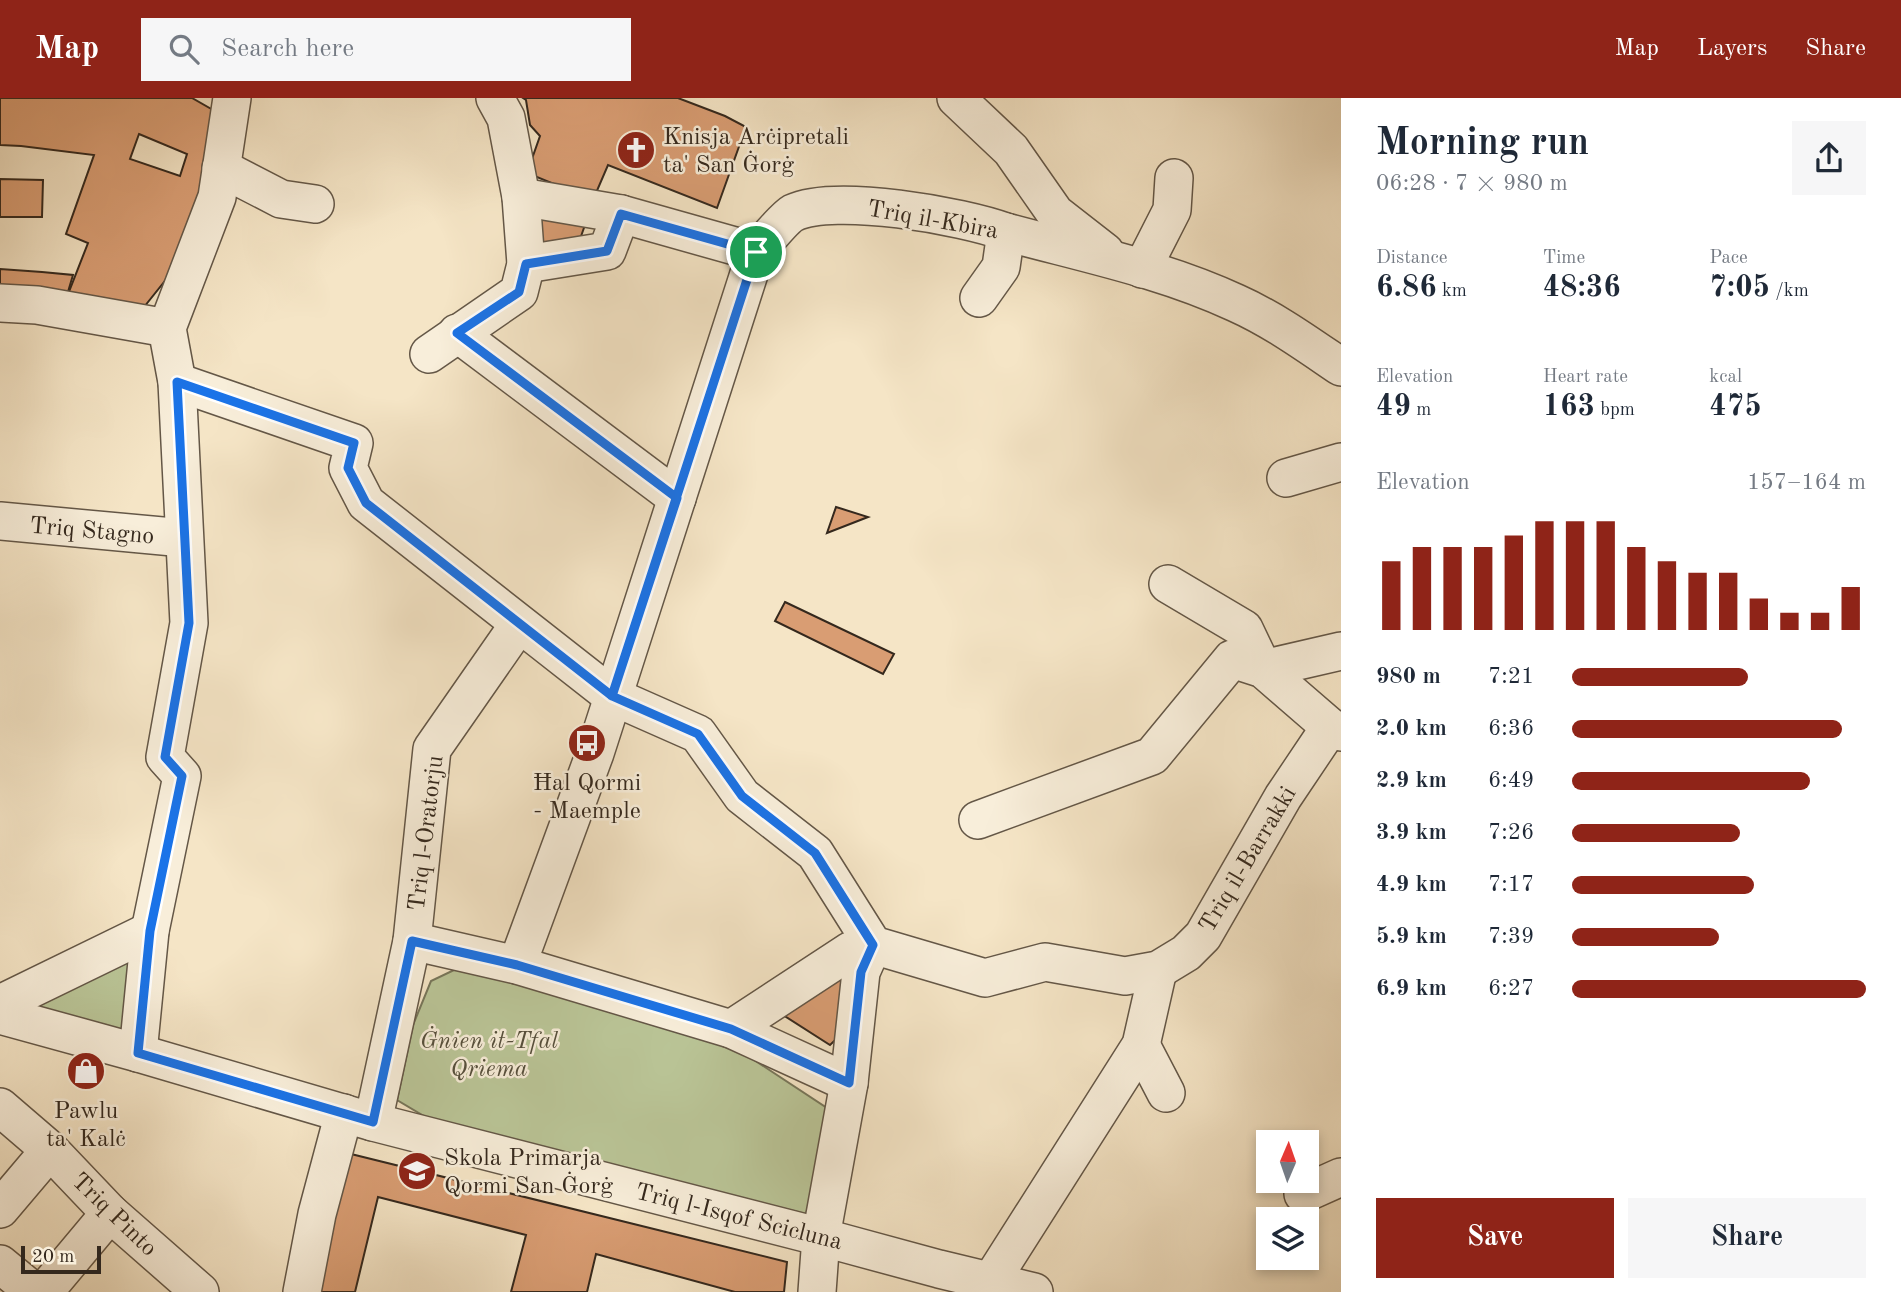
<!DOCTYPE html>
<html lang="en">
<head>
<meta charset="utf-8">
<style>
	:root { --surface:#fff; --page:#f6f6f7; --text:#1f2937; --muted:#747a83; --accent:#8f2418 }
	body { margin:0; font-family:"Old Standard TT",serif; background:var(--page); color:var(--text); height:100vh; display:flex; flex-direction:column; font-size:26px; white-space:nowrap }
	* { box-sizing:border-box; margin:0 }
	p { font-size:23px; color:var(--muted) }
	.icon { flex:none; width:38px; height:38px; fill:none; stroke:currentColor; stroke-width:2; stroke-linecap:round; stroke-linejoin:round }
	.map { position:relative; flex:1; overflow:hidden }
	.drawer { display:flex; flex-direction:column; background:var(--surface); width:560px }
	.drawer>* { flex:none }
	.needle { width:46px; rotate:2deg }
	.tools { position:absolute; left:1256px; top:1032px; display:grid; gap:14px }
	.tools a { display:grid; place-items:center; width:63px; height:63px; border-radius:0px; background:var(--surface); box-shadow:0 4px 10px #0003; font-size:35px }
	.scale { position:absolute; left:21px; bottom:18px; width:80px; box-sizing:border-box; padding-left:7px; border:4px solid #34281d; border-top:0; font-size:19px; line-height:24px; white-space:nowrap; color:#34281d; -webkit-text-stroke:5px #f8eeda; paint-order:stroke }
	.pin { position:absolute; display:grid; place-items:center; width:60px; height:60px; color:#fff; margin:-30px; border:4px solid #fff; border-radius:50%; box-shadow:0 2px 7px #0007 }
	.round { display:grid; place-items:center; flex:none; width:74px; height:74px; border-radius:0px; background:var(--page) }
	.summary { display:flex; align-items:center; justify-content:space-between; height:119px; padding:0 35px }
	h1 { font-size:38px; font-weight:800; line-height:52px }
	.stats { display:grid; grid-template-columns:repeat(3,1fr); gap:10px; height:119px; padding:7px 35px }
	.stats div { display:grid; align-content:center }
	.stats b { font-size:30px; font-weight:800 }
	.stats small { font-size:19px; font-weight:400 }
	.stats p { font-size:19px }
	.chart { height:196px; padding:14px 35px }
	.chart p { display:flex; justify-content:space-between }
	.chart svg { width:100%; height:126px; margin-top:7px; stroke:var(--accent); stroke-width:6 }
	.button { display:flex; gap:14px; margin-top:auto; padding:14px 35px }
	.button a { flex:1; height:80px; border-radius:0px; background:var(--accent); color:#fff; font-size:28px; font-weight:800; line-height:80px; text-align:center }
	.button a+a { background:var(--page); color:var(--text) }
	ul { padding:0 35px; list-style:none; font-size:23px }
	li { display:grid; grid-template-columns:112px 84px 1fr; align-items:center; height:52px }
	li i { height:18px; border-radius:9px; background:var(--accent) }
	header { display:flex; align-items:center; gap:42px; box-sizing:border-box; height:98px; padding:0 35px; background:var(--accent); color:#fff }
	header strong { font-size:33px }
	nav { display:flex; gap:38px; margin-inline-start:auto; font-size:24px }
	.search { width:490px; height:63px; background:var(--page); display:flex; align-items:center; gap:18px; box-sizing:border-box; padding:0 24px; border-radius:0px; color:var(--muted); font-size:26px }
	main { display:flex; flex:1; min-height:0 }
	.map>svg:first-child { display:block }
	.green { fill:#bac597; stroke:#77765a; stroke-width:2 }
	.building { fill:#d99d73; stroke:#34281d; stroke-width:2; fill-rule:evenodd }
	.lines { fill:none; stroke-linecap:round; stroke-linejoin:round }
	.minor-casing { stroke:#645747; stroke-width:40 }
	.minor { stroke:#f8eeda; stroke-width:37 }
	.route-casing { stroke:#fff; stroke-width:14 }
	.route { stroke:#1a73e8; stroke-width:9 }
	.labels { text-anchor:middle; stroke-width:5; stroke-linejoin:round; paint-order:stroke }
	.poi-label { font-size:24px; fill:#34281d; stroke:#f8eeda; text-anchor:start }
	.street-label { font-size:24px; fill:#34281d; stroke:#f8eeda }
	.park-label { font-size:24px; font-style:italic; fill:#564f3c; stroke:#f8eeda }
</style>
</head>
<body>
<header>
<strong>Map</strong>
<div class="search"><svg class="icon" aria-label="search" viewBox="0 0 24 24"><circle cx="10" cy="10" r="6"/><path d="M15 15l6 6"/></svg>Search here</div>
<nav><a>Map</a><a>Layers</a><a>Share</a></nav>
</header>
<main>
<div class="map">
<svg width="1341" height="1194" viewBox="0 0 1341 1194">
	<rect width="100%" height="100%" fill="#f5e5c6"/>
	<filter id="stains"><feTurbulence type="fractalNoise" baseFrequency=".00286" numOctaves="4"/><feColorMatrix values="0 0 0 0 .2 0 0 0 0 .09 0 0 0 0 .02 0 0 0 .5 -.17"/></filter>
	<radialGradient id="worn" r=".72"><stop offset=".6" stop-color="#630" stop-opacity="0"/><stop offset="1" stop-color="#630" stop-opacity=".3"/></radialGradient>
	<g class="green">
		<polygon points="138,851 127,935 15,907"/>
		<polygon points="477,870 736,950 833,1014 806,1116 429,1021 397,1002 413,927 431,883 454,872"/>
	</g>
	<g class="building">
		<path d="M0,0h192l28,16 -1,31 -39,117 -40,50 -75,-10 23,-59 -22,-9 28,-79 -73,-9 -21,-1zM139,36l48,20 -7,22 -50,-17z"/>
		<polygon points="523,0 678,0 725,18 746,29 717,110 608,67 593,102 527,75 540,38 530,27 526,2"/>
		<polygon points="0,81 43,82 42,119 0,119"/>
		<polygon points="534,116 586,124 579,144 533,155"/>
		<polygon points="0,171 42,174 73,177 65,204 0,195"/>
		<polygon points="836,409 868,419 827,435"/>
		<polygon points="785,504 894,556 883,576 775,523"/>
		<polygon points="857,862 849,929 830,947 783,917"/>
		<polygon points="347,1055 787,1164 784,1194 735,1194 596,1156 587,1194 511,1194 526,1137 378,1099 355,1194 312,1194"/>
	</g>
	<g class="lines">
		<defs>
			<g id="minor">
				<polyline points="956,0 1011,52 1055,115 1105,154"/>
				<polyline points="221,70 281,101 315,106"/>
				<polyline points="521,99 621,116 756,154"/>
				<polyline points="526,166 607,153 621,116"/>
				<polyline points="1142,171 1172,112 1174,80"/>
				<polyline points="979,200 1001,169 1006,134"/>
				<polyline points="0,205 37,207 167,230"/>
				<polyline points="457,235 677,400"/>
				<polyline points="429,256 519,194 526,166 521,99 506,20 495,0"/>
				<polyline points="177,284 354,345 348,370 366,405 612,598 698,636 742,698 815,755 873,847 985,880 1045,864 1125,878 1158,872 1186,855 1203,838 1283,699 1330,629"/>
				<polyline points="1286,380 1341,364"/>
				<polyline points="0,423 184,440"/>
				<polyline points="1168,486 1244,531 1263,571"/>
				<polyline points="1263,571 1341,553"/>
				<polyline points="978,722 1152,658 1232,561 1263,571 1330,629 1341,634"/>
				<polyline points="412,843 432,651 519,526"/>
				<path d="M517,867l78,-212 161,-501c8,-9 28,-34 37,-39 41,-20 170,3 213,19 77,21 157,37 230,71 38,17 71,41 105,64"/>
				<polyline points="0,906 150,833"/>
				<polyline points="0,917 138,955 373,1024 821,1139 939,1171 1034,1194"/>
				<polyline points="731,931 850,853 873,847"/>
				<polyline points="1141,947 1166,995"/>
				<polyline points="138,955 150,833 182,678 165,659 189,525 177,284 167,230 217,99 232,0"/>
				<polyline points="0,1009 50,1052 110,1115 200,1194"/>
				<polyline points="373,1024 412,843 517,867 731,931 849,985"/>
				<polyline points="1303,1096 1341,1079"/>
				<polyline points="0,1111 50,1052"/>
				<polyline points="0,1166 34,1194"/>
				<polyline points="991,1183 1141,947 1158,872"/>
				<polyline points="44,1194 110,1115"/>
				<polyline points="302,1194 317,1116 344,1015"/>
				<polyline points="817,1194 821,1139 849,985 861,874 873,847"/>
			</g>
		</defs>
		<use href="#minor" class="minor-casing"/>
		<use href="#minor" class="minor"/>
	</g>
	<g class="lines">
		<defs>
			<polyline id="route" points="756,154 612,598 366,405 348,370 354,345 177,284 189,525 165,659 182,678 150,833 138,955 373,1024 412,843 517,867 731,931 849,985 861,874 873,847 815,755 742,698 698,636 612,598 677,400 457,235 519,194 526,166 607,153 621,116 756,154"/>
		</defs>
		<use href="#route" class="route-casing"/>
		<use href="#route" class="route"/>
	</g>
	<defs>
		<symbol id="church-disc" viewBox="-11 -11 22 22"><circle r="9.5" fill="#8f2418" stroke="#f8eeda"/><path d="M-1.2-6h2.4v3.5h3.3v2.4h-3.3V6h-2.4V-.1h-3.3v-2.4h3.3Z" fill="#fff"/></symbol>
		<symbol id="bus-disc" viewBox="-11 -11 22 22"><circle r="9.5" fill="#8f2418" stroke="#f8eeda"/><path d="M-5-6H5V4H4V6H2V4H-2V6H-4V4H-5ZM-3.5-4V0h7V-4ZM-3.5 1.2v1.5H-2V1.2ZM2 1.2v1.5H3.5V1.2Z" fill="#fff"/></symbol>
		<symbol id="shop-disc" viewBox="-11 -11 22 22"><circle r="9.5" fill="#8f2418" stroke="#f8eeda"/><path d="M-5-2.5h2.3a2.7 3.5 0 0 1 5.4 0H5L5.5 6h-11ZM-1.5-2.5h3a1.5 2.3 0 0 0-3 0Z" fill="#fff"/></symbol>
		<symbol id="school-disc" viewBox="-11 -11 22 22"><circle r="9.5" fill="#8f2418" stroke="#f8eeda"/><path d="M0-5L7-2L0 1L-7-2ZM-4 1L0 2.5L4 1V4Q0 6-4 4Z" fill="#fff"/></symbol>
	</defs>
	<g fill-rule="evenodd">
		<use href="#church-disc" x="614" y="30" width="44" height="44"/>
		<use href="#bus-disc" x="565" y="623" width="44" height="44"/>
		<use href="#shop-disc" x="64" y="951" width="44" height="44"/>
		<use href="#school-disc" x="395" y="1051" width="44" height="44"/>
	</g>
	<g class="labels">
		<g class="poi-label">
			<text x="663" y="46">Knisja Arċipretali<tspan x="663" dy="28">ta' San Ġorġ</tspan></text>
			<text x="587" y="692" text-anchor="middle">Ħal Qormi<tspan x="587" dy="28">- Maemple</tspan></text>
			<text x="86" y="1020" text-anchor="middle">Pawlu<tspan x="86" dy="28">ta' Kalċ</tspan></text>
			<text x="444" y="1067">Skola Primarja<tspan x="444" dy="28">Qormi San Ġorġ</tspan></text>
		</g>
		<g class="street-label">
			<text transform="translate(933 121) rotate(10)" y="8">Triq il-Kbira</text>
			<text transform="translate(92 432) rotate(5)" y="8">Triq Stagno</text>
			<text transform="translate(425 735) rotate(-83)" y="8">Triq l-Oratorju</text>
			<text transform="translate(1247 761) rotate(-59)" y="8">Triq il-Barrakki</text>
			<text transform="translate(115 1116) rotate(44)" y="8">Triq Pinto</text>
			<text transform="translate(739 1118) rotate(14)" y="8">Triq l-Isqof Scicluna</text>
		</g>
		<g class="park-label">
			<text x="489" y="950">Ġnien it-Tfal<tspan x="489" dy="28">Qriema</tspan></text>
		</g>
	</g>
	<rect width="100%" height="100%" filter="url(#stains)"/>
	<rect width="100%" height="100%" fill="url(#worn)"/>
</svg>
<div class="tools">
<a><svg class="needle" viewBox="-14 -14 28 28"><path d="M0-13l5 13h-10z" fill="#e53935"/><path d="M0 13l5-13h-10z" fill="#747a83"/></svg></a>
<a><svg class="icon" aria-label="layers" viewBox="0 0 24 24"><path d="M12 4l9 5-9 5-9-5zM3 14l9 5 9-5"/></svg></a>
</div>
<div class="scale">20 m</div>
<div class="pin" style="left:756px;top:154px;background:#1e9e55"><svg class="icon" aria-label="arrive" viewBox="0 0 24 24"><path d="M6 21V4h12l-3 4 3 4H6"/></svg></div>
</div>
<section class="drawer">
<div class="summary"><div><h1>Morning run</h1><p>06:28 · 7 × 980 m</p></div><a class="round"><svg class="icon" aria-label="share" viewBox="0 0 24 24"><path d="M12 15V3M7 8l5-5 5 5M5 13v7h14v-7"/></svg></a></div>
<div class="stats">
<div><p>Distance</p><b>6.86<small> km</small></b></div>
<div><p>Time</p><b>48:36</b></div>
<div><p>Pace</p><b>7:05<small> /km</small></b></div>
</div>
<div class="stats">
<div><p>Elevation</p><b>49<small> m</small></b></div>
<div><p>Heart rate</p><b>163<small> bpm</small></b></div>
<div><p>kcal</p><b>475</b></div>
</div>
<div class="chart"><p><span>Elevation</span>157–164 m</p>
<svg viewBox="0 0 160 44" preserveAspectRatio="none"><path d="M5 44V20M15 44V15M25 44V15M35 44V15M45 44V11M55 44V6M65 44V6M75 44V6M85 44V15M95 44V20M105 44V24M115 44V24M125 44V33M135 44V38M145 44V38M155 44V29"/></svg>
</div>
<ul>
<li><b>980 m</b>7:21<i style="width:60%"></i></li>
<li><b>2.0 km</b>6:36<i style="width:92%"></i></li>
<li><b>2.9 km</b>6:49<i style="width:81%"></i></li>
<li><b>3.9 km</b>7:26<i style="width:57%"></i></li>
<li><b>4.9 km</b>7:17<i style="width:62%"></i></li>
<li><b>5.9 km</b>7:39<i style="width:50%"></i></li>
<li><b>6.9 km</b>6:27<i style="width:100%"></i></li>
</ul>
<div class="button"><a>Save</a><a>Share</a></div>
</section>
</main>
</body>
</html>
